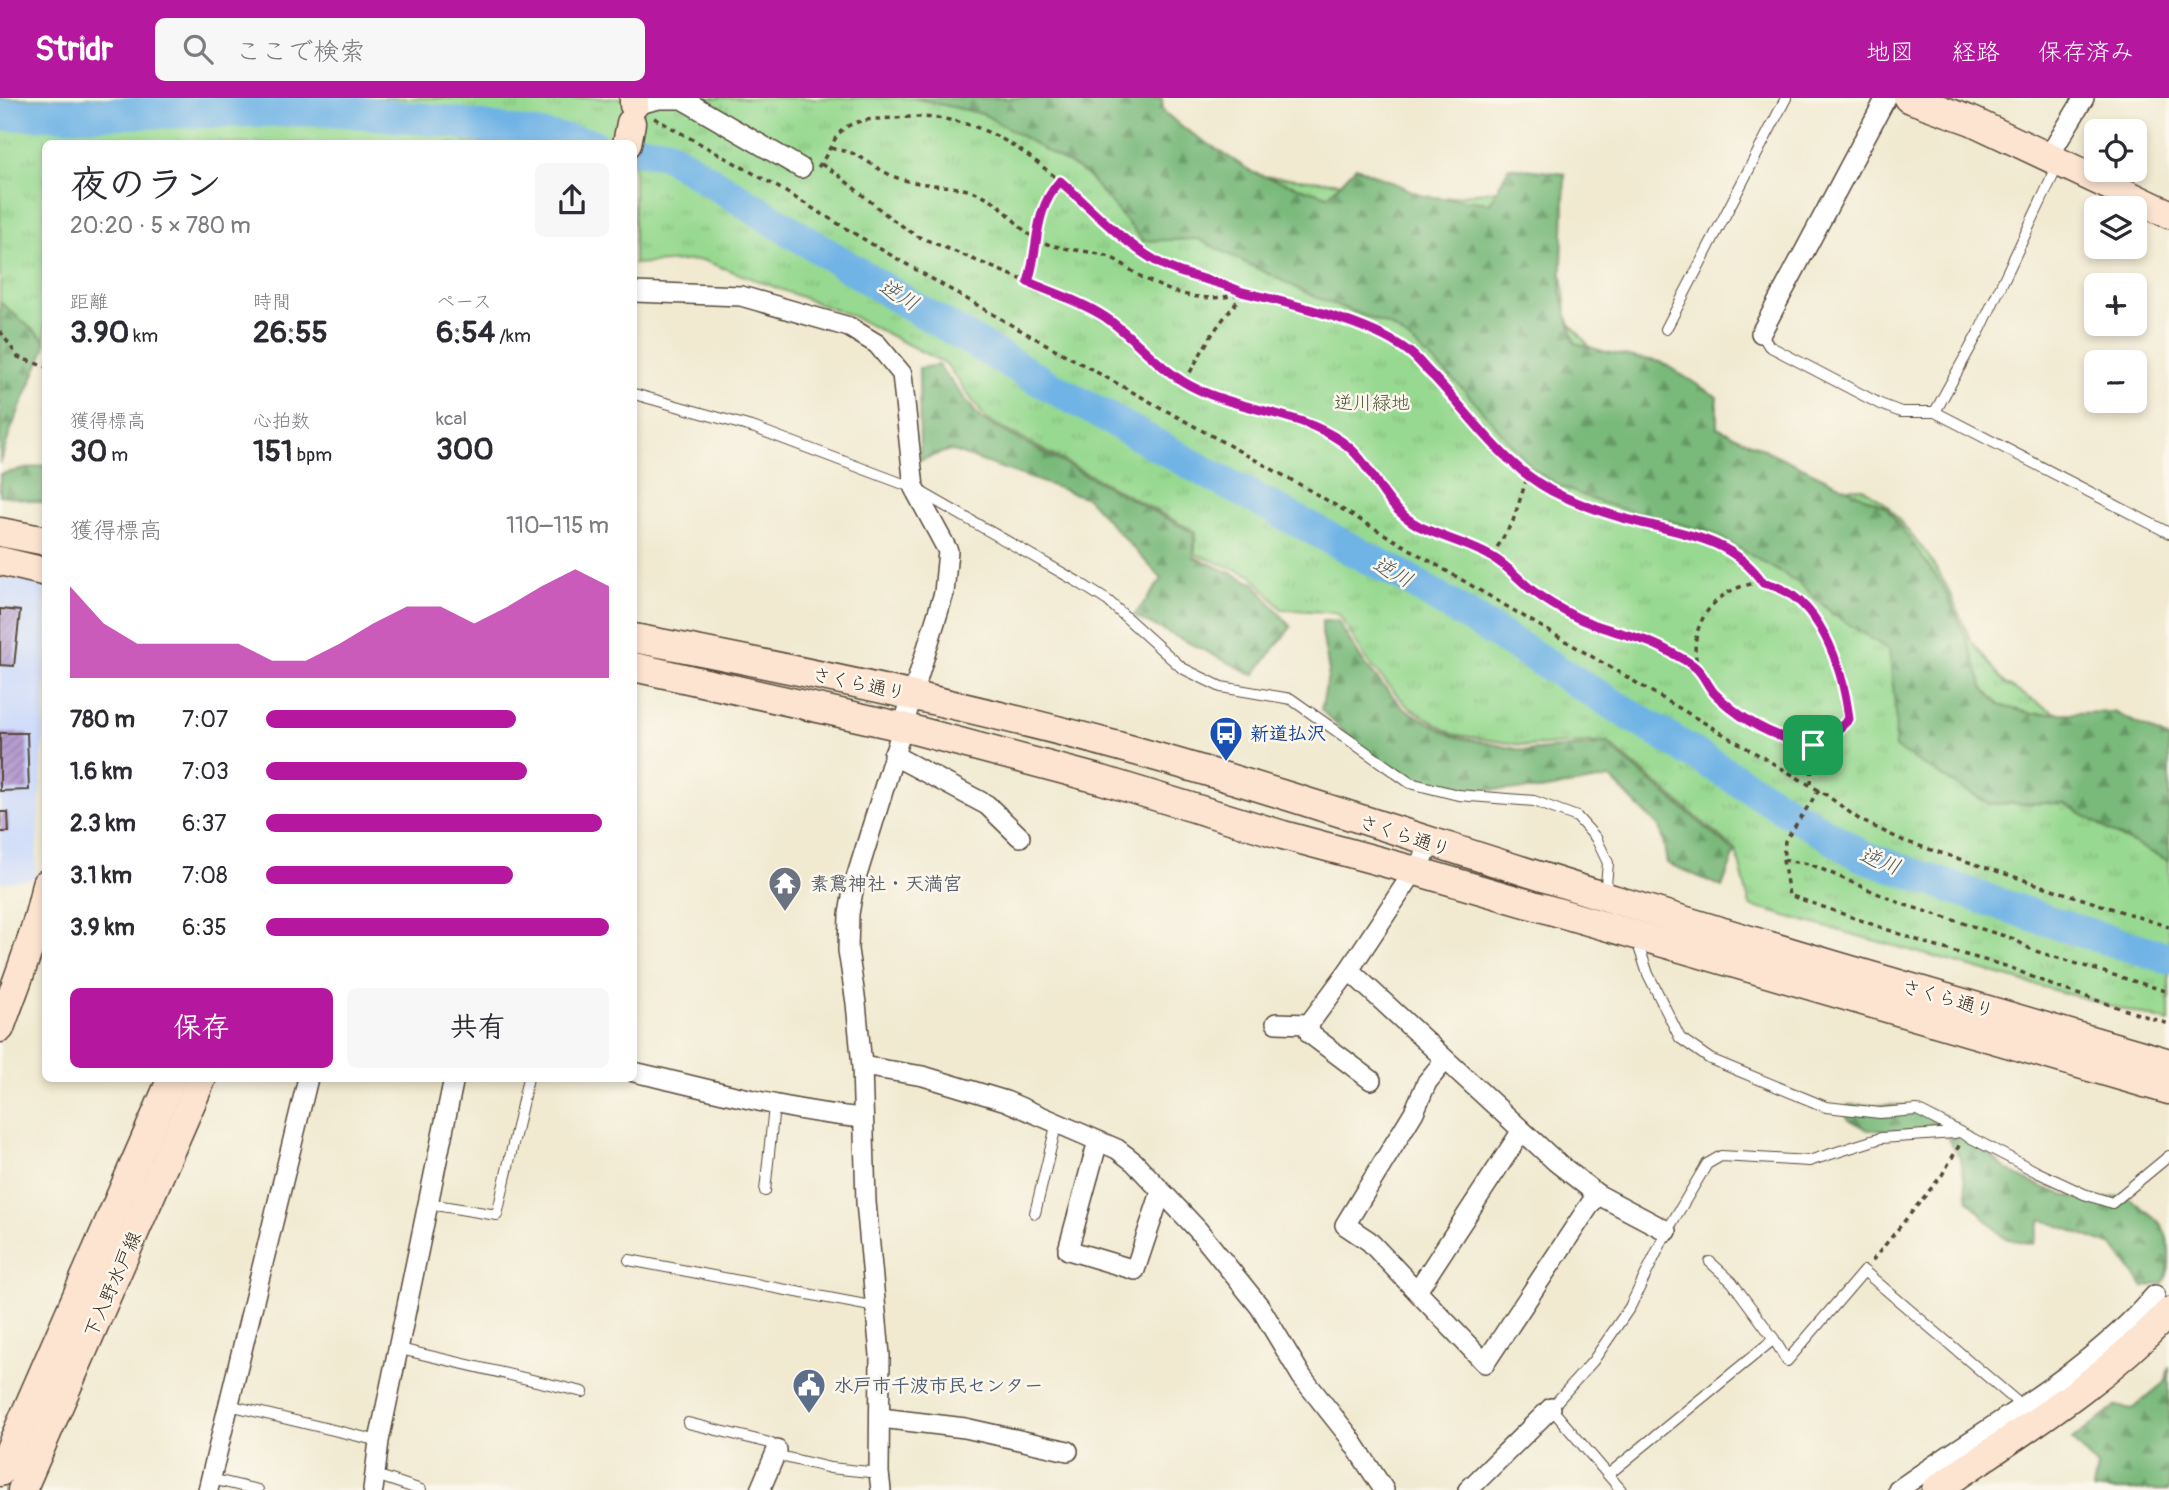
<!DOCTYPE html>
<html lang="ja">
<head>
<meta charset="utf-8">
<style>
	:root { --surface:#fff; --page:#f7f7f7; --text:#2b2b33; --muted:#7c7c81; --accent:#b5179e }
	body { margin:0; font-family:Pangolin,"Klee One",sans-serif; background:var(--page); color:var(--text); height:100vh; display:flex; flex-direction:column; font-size:26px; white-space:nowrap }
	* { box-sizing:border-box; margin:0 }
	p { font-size:23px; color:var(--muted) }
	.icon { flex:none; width:38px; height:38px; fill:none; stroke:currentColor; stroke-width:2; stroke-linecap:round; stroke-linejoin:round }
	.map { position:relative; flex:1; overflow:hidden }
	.drawer { position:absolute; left:42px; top:42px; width:595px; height:942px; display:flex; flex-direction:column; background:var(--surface); border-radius:10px; box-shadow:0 4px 10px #0003 }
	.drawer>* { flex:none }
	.controls { position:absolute; left:2084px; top:21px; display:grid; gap:14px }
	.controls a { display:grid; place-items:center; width:63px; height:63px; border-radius:10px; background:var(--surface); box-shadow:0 4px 10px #0003; font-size:35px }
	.pin { position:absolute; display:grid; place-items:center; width:60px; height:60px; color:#fff; margin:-30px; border-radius:14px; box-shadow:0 4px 10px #0006 }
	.round { display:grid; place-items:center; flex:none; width:74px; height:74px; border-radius:10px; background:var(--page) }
	.overview { display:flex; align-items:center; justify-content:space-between; height:119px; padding:0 28px }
	h1 { font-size:38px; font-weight:700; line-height:52px }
	.metrics { display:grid; grid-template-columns:repeat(3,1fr); gap:10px; height:119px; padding:7px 28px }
	.metrics div { display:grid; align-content:center }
	.metrics b { font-size:30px; font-weight:700 }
	.metrics small { font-size:19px; font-weight:400 }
	.metrics p { font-size:19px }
	.chart { height:196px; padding:14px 28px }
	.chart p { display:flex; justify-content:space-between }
	.chart svg { width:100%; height:126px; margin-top:7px; fill:var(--accent); opacity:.7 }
	.primary-button { display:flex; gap:14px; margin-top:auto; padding:14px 28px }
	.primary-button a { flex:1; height:80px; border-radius:10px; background:var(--accent); color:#fff; font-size:28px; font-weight:700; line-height:80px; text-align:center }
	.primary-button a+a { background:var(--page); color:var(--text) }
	ul { padding:0 28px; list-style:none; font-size:23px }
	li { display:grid; grid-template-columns:112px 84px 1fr; align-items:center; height:52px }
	li i { height:18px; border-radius:9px; background:var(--accent) }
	header { display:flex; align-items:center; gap:42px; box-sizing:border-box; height:98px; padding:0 35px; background:var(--accent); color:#fff }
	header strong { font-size:33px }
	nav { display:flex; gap:38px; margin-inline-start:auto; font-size:24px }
	.search { width:490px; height:63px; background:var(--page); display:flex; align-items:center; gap:18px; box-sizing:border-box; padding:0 24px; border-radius:10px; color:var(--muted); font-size:26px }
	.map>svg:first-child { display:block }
	.built { fill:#cedbfa }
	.grass { fill:url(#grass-tufts); stroke:#698257; stroke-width:2 }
	.forest { fill:url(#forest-firs); stroke:#5a724c; stroke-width:2 }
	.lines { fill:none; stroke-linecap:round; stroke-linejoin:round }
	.river { stroke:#70b3e5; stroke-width:32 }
	.building { fill:url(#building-hatch) }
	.lane-casing { stroke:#564739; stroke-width:12 }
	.street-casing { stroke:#564739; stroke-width:22 }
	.secondary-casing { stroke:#564739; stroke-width:31 }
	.path { stroke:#564739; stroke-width:3.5; stroke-dasharray:5 5; stroke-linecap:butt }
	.lane { stroke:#fff; stroke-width:10 }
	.street { stroke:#fff; stroke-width:19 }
	.secondary { stroke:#fde4d0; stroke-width:28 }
	.route-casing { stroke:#fff; stroke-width:14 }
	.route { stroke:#b5179e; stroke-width:9 }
	.labels { text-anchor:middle; stroke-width:5; stroke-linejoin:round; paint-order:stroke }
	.park-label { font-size:19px; fill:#52563a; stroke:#fbf7ec }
	.street-label { font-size:19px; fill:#3b2a1e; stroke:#fbf7ec }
	.transit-label { font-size:19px; font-weight:bold; fill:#164399; stroke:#fbf7ec; text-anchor:start }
	.worship-label { font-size:19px; font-weight:bold; fill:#5b616d; stroke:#fbf7ec; text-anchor:start }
	.service-label { font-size:19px; font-weight:bold; fill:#4e5e75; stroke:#fbf7ec; text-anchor:start }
	.water-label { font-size:21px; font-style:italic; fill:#4e5a64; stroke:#fbf7ec }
</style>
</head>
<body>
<header>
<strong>Stridr</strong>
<div class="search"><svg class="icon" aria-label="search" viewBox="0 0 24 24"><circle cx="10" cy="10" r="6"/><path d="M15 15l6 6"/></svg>ここで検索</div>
<nav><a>地図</a><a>経路</a><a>保存済み</a></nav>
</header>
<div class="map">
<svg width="2169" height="1392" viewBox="0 0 2169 1392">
	<defs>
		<pattern id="grass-tufts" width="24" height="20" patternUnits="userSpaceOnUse" patternTransform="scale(1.75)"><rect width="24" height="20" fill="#97d990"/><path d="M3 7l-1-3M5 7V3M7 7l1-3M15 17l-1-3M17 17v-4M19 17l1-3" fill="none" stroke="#83ba7c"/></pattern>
		<pattern id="forest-firs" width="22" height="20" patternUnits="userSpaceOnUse" patternTransform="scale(1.75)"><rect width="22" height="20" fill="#79b97a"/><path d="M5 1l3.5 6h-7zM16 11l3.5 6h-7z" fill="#649763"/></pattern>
		<pattern id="building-hatch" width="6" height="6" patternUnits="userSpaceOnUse" patternTransform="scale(1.75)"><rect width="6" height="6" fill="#b59dd0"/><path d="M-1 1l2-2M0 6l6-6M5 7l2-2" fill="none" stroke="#9480a8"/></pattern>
	</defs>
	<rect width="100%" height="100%" fill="#fbf7ec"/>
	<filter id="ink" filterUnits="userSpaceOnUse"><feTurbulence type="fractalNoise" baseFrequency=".0143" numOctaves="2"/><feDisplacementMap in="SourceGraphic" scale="14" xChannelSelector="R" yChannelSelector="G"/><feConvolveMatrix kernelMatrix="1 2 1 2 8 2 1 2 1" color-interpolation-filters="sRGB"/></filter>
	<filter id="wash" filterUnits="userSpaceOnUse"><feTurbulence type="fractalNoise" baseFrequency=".00686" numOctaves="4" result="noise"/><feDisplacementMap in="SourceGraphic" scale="28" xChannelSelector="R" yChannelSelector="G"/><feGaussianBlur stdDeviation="1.57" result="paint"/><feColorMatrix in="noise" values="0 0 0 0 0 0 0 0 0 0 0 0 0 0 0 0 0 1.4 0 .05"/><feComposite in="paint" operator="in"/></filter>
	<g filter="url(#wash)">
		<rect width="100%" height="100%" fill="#f1ead1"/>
		<polygon class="built" points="0,480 46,483 45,611 35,780 0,785"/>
		<polygon class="grass" points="0,0 1159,0 1171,30 1219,63 1261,78 1369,87 1431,102 1496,92 1560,118 1561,166 1567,222 1595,255 1801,391 1863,390 1886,406 1927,456 1946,487 1970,541 2006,586 2048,611 2169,667 2169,924 1750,808 1736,752 1607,644 1527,648 1453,636 1407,608 1368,564 1338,515 1282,511 1251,477 1195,456 1196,434 986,321 946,266 852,218 702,162 634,166 634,46 46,46 45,248 0,308"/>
		<g class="forest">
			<polygon points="913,0 1162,0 1163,13 1182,29 1254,75 1328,98 1356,69 1424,98 1490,105 1509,69 1565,76 1561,195 1575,245 1606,254 1661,264 1717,299 1717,329 1886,409 1943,488 1967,542 1983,589 1999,607 2033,616 2114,614 2169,641 2169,763 2118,738 2064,705 1989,706 1895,650 1896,615 1889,552 1834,517 1800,486 1711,434 1604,406 1559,388 1532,370 1464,292 1411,243 1390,228 1313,198 1198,141 1143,143 1086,76 983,16"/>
			<polygon points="0,204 46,243 45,251 11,331 0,366"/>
			<polygon points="938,267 981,321 1194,435 1194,459 1254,485 1291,529 1254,577 1134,518 1162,481 1087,400 950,352 920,362 919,270"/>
			<polygon points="45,367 45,405 0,397 0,376"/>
			<polygon points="1337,522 1365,567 1403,610 1453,638 1526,653 1606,646 1735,754 1722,789 1667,765 1661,731 1610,680 1540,692 1442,691 1371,660 1321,612 1329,573 1322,535 1322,523"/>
			<path d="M1848,1007c26,0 55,-2 81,4 27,7 47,33 67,52 20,18 62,34 88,38 14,2 30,-2 43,-3 26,21 42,25 42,60 0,11 0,17 -6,27l-19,4 -31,-41 -72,-27 -8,25 -29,-6 -36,-38 -7,-40 -17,-29 -76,-1 -21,-12z"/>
			<polygon points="2169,1268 2169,1392 2093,1392 2097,1368 2072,1342 2116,1308 2132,1311 2166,1283"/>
		</g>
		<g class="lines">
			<g class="river">
				<polyline points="0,17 333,12 445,23 592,46"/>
				<polyline points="634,51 665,55 902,202 1041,283 1218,381 1404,479 1862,758 2069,830 2169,860"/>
			</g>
		</g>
		<g id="blocks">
			<g class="building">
				<polygon points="0,511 20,513 14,568 0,567"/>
				<polygon points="0,635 27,635 29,692 0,693"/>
				<polygon points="0,714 8,714 9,734 0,734"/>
			</g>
		</g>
	</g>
	<g filter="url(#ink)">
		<use href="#blocks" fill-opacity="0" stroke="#564739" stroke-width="2"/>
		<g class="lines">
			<defs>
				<g id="lane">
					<polyline points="1666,231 1786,0"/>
					<polyline points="1761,235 1769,248 1880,306 1901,314 1935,314 2169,435"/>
					<polyline points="634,296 755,330 914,390 1078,484 1108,503 1182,570 1221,589 1291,601 1410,685 1458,697 1534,703 1577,719 1596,740 1608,765 1605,797"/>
					<polyline points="1935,314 1981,230 2058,67"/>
					<polyline points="1637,843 1648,876 1680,940 1710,961 1826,1009 1880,1015 1917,1012 2039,1075 2084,1096 2112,1105 2169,1058"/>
					<polyline points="765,1093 774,1008"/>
					<polyline points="429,1106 497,1117 528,980"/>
					<polyline points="1035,1115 1057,1024"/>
					<polyline points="629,1162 876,1209"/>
					<polyline points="1774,1241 1787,1263 1864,1173 2022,1308"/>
					<polyline points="400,1251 583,1294"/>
					<polyline points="229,1307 379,1343"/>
					<polyline points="688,1325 770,1345 784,1359 830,1370 879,1375"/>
					<polyline points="1609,1376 1774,1241 1732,1184 1710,1164"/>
					<polyline points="376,1377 421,1392"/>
					<polyline points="211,1381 258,1392"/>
					<polyline points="1621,1392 1551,1310 1593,1263 1630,1209 1667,1133 1707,1066 1721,1058 1809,1063 1881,1040 1955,1035"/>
				</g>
				<g id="street">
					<polyline points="632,17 634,7 659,1 682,1 801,70"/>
					<polyline points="2049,58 2084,0"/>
					<polyline points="634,194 741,198 849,229 877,246 902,276 914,390 948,453 944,495 854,787 849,816 848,852 856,905 862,968 866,1104 880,1257 879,1375 881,1392"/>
					<polyline points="1761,235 1886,0"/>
					<polyline points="893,657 987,707 1020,739"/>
					<polyline points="1349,872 1555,1063 1597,1096 1667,1133"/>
					<polyline points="1276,925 1309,926 1349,872 1432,746"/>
					<polyline points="1309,926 1310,936 1371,982"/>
					<polyline points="1445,962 1427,984 1414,1014 1345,1127 1369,1143 1485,1265 1597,1096"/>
					<polyline points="862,968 923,978 1006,1003 1117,1051 1134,1064 1197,1131 1260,1209 1302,1279 1348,1337 1384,1392"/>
					<path d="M634,974c76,17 151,39 229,46"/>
					<polyline points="1098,1043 1068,1152 1135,1172 1161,1094"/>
					<polyline points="1417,1193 1521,1034"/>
					<polyline points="881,1320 965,1330 1068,1353"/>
					<polyline points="208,1392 308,980"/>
					<polyline points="373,1392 379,1343 454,980"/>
					<polyline points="760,1392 777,1352"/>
					<polyline points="1468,1392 1551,1310"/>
					<path d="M1898,1392c87,-63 186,-113 257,-195"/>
				</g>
				<g id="secondary">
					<polyline points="1908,0 1972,23 2169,116"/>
					<polyline points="634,7 634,0"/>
					<polyline points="627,46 631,25"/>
					<polyline points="0,434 46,443"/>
					<polyline points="0,463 46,474"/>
					<path d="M634,540c162,31 324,65 484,108 167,46 332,103 498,154 184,56 368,109 553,163"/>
					<polyline points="634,569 903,629 1102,682 1283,737 1416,773 2169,992"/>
					<path d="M0,930c17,-48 37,-95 46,-144"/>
					<polyline points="0,1374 172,980"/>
					<polyline points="22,1392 202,980"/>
					<path d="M1936,1392c81,-56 165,-106 233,-178"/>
				</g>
			</defs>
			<use href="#lane" class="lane-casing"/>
			<use href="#street" class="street-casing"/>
			<use href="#secondary" class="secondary-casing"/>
			<g class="path">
				<polyline points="654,20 776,88 870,145 1015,229 1306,390 1825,696 1860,722 1904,743 2169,829"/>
				<path d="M831,50c7,2 14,3 21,5 18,8 32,22 52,27 26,7 53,4 78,15 23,9 33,32 54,44 20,11 45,10 67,16 13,3 22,11 32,18 33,20 69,32 107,20"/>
				<polyline points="821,66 837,76 889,119 917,138 1086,208 1105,219 1138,244 1175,277 1197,291 1313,328 1337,340 1350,349 1361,362 1383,398 1397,413 1419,428 1492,459 1534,494 1576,519 1652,544 1697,570"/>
				<path d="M818,69c10,-11 15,-31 27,-39 13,-10 36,-9 51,-10 121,-12 169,83 257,141 26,18 61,20 89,33 45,10 136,32 170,62 51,46 86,113 150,142 25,11 50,20 76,26 48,12 95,16 125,61"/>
				<path d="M1028,184c12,-37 4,-69 32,-101"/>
				<polyline points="0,233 18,259 46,269"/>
				<path d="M1185,283c12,-20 22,-41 36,-59 7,-10 15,-17 20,-28"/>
				<polyline points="1492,458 1513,423 1528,377"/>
				<path d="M1811,686l2,-39c-39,-11 -75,-23 -102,-55 -37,-44 -5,-106 52,-107 26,0 60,40 68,63 9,22 15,49 18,73l-28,27 -8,-1"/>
				<polyline points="1819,692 1785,743 1783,762 1789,797 1934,848 2009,869 2056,889 2169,926"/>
				<polyline points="1783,762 1810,766 1902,806 2014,841 2032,852 2169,894"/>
				<polyline points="1872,1163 1942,1077 1960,1046"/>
			</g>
			<use href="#lane" class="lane"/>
			<use href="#street" class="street"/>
			<use href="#secondary" class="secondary"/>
		</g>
	</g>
	<g class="lines" filter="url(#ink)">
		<defs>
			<path id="route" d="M1060,83c31,27 61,60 96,80 26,16 59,18 86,31 47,11 128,30 166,59 10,7 17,18 26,26 40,42 74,95 128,119 25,11 50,20 76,26 48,12 95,17 125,61 57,10 80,86 86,136l-28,27c-42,-5 -78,-24 -107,-53 -7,-8 -11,-20 -19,-26 -7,-6 -18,-11 -27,-16 -29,-17 -64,-19 -94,-35 -14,-7 -29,-16 -41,-25 -14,-11 -25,-25 -41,-34 -22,-13 -49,-19 -73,-31 -41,-22 -44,-62 -78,-85 -42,-29 -98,-30 -144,-52 -35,-16 -60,-50 -92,-72 -23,-15 -51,-24 -77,-35 12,-37 4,-69 32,-101z"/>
		</defs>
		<use href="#route" class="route-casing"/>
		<use href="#route" class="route"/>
	</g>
	<defs>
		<symbol id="bus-pin" viewBox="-11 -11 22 30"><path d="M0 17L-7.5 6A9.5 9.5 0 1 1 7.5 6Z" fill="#1a4fb4" stroke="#fbf7ec"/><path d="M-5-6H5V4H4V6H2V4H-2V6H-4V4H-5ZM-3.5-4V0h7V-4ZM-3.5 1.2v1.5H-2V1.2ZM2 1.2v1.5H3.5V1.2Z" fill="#fff"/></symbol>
		<symbol id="temple-pin" viewBox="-11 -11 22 30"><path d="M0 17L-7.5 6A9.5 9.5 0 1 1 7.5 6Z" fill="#6b7280" stroke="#fbf7ec"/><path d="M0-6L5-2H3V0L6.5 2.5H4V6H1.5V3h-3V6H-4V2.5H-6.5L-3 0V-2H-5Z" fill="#fff"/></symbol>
		<symbol id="civic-pin" viewBox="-11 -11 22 30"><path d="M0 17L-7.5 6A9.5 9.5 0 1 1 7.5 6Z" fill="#5c6f8a" stroke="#fbf7ec"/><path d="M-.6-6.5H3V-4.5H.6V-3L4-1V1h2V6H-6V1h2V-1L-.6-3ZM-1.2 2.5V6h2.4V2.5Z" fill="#fff"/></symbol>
	</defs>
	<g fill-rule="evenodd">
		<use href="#bus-pin" x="1207" y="616" width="38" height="52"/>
		<use href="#temple-pin" x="766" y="766" width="38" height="52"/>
		<use href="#civic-pin" x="790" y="1268" width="38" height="52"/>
	</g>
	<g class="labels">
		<g class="park-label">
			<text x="1372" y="311">逆川緑地</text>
		</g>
		<g class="street-label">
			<text transform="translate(859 585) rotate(12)" y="7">さくら通り</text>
			<text transform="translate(1405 737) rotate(18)" y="7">さくら通り</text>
			<text transform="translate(1948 900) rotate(16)" y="7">さくら通り</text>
			<text transform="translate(112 1186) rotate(-66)" y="7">下入野水戸線</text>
		</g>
		<g class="transit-label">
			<text x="1250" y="642">新道払沢</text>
		</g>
		<g class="worship-label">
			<text x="810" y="792">素鵞神社・天満宮</text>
		</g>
		<g class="service-label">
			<text x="834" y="1294">水戸市千波市民センター</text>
		</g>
		<g class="water-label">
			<text transform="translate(899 197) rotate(31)" y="7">逆川</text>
			<text transform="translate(1393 474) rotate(29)" y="7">逆川</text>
			<text transform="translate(1880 763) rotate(21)" y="7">逆川</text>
		</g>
	</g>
</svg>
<div class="controls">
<a><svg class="icon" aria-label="locate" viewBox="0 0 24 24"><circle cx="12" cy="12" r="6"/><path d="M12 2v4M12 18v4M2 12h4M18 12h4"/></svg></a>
<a><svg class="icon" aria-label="layers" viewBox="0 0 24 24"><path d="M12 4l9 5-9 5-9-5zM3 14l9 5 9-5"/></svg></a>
<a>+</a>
<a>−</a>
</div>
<div class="pin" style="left:1813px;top:647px;background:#1e9e55"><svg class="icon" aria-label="arrive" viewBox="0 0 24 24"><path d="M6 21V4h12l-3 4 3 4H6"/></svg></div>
<section class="drawer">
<div class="overview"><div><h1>夜のラン</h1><p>20:20 · 5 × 780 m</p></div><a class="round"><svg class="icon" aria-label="share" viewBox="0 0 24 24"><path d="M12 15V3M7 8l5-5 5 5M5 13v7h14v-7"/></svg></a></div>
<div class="metrics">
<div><p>距離</p><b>3.90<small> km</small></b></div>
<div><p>時間</p><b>26:55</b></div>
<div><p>ペース</p><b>6:54<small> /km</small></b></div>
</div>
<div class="metrics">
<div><p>獲得標高</p><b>30<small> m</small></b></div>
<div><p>心拍数</p><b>151<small> bpm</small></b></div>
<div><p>kcal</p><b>300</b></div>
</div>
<div class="chart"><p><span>獲得標高</span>110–115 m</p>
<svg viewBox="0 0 160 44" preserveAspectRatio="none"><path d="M0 44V12L10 25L20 32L30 32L40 32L50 32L60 38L70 38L80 32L90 25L100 19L110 19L120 25L130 19L140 12L150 6L160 12V44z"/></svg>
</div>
<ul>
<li><b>780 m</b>7:07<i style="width:73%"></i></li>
<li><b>1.6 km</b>7:03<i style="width:76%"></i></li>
<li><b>2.3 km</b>6:37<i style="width:98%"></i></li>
<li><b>3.1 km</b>7:08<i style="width:72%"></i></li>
<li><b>3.9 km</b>6:35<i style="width:100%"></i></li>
</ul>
<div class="primary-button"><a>保存</a><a>共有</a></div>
</section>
</div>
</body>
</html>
